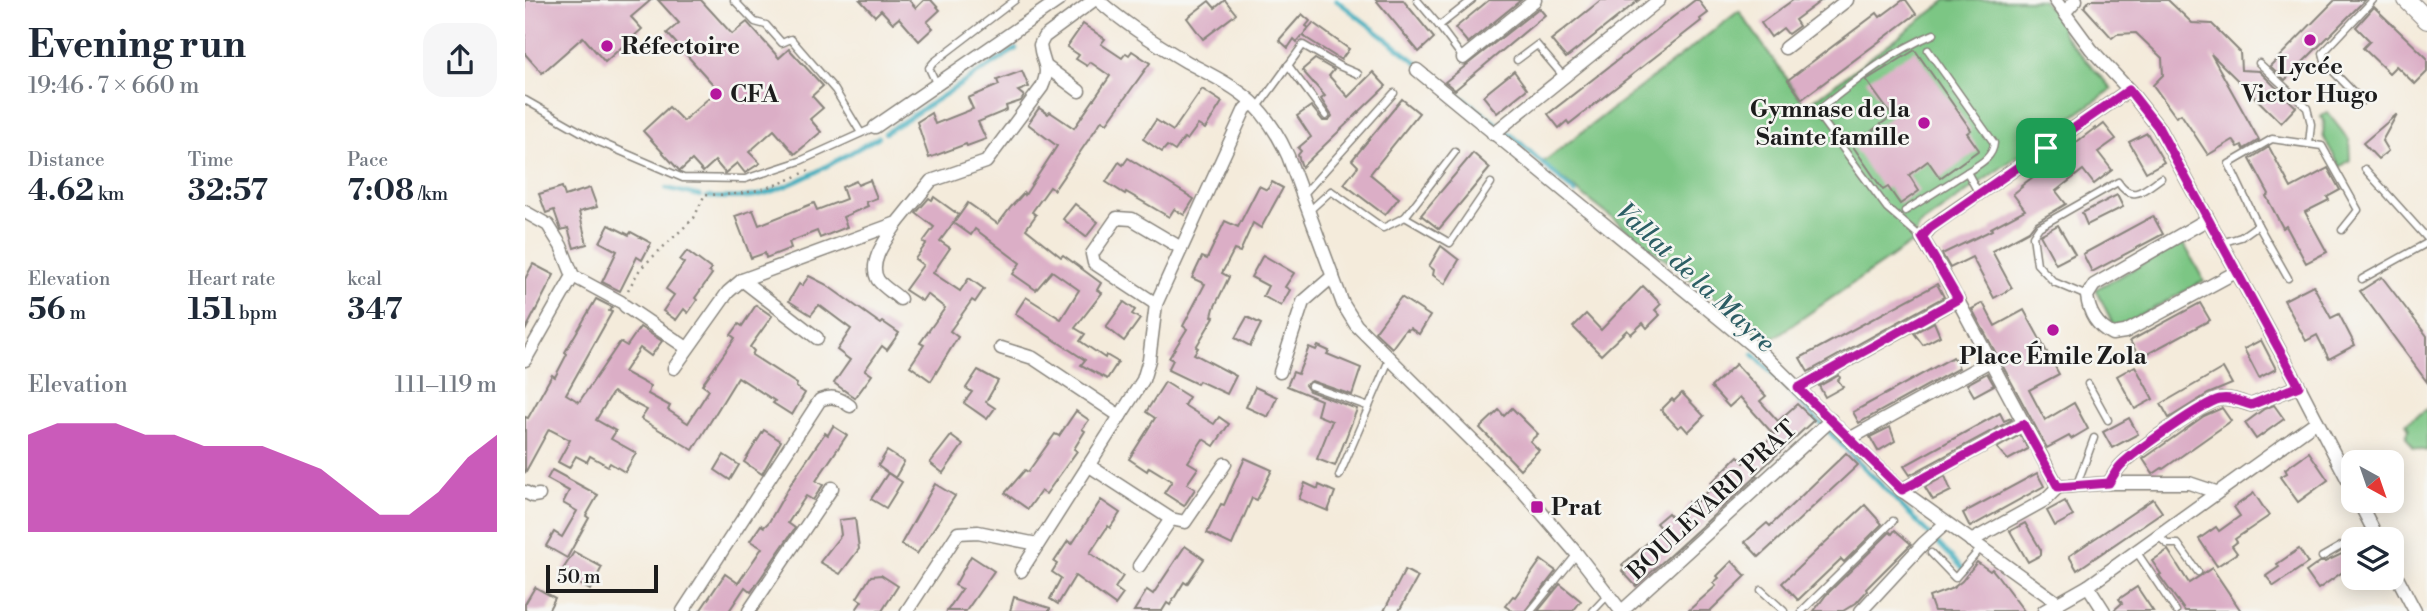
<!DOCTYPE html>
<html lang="en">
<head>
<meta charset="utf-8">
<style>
	:root { --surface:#fff; --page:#f6f6f7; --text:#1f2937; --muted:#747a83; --accent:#b5179e }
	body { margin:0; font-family:"Libre Bodoni",serif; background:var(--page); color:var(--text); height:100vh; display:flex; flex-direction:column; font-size:26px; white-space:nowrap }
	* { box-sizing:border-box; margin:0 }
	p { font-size:23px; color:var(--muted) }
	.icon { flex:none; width:38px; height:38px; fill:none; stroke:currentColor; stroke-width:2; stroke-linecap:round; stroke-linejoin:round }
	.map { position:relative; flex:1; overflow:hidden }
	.drawer { display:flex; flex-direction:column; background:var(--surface); width:525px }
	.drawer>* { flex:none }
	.needle { width:46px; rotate:140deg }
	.buttons { position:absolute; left:1816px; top:450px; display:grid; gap:14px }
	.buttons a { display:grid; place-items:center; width:63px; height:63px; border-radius:14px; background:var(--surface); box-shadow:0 4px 18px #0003; font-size:35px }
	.scale { position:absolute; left:21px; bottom:18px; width:112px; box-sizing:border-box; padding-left:7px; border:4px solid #1c1c1c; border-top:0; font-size:19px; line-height:24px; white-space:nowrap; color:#1c1c1c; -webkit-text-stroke:5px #f6f6f2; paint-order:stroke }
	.pin { position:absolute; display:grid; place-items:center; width:60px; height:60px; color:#fff; margin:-30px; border-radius:14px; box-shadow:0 4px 10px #0006 }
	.round { display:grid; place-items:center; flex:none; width:74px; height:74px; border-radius:21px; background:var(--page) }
	.overview { display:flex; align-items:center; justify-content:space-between; height:119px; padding:0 28px }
	h1 { font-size:38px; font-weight:700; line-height:52px }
	.figures { display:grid; grid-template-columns:repeat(3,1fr); gap:10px; height:119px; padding:7px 28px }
	.figures div { display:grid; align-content:center }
	.figures b { font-size:30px; font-weight:700 }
	.figures small { font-size:19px; font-weight:400 }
	.figures p { font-size:19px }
	.chart { height:196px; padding:14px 28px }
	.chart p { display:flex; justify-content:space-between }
	.chart svg { width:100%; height:126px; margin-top:7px; fill:var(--accent); opacity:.7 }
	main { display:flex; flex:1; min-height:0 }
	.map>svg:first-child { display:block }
	.green { fill:#7bc684; stroke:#4c7150; stroke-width:2 }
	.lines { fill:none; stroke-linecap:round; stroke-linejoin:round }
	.stream { stroke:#40aebe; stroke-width:4.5 }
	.building { fill:#dbaec6 }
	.lane-casing { stroke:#88847c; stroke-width:9 }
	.street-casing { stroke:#88847c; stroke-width:15 }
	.secondary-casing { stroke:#88847c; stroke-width:20 }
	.path { stroke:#88847c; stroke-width:2.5; stroke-dasharray:2 5; stroke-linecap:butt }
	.lane { stroke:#fff; stroke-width:6 }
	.street { stroke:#fff; stroke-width:12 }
	.secondary { stroke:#fff; stroke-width:18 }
	.route-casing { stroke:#fff; stroke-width:14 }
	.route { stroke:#b5179e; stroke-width:9 }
	.poi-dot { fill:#b5179e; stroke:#f6f6f2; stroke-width:2.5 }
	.labels { text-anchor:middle; stroke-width:5; stroke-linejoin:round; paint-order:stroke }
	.poi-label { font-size:24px; font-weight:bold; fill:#1c1c1c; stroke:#f6f6f2; text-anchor:start }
	.street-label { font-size:24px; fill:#1c1c1c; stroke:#f6f6f2 }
	.water-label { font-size:26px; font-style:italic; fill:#2c5e65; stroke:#f6f6f2 }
</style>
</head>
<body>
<main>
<section class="drawer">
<div class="overview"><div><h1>Evening run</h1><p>19:46 · 7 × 660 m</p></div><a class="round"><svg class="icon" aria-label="share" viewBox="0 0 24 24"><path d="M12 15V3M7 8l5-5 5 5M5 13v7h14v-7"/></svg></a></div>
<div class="figures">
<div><p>Distance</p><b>4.62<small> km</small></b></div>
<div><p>Time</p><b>32:57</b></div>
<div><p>Pace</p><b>7:08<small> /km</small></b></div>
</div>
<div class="figures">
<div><p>Elevation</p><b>56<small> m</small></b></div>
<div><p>Heart rate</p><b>151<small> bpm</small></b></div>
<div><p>kcal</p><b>347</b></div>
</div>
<div class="chart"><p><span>Elevation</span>111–119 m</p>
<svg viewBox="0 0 160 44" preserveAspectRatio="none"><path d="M0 44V10L10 6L20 6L30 6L40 10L50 10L60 14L70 14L80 14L90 18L100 22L110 30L120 38L130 38L140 30L150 18L160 10V44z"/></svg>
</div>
</section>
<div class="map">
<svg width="1902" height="611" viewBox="0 0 1902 611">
	<rect width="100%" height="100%" fill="#f6f6f2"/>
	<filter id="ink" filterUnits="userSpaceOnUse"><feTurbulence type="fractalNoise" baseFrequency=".0143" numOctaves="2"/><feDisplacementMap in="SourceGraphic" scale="14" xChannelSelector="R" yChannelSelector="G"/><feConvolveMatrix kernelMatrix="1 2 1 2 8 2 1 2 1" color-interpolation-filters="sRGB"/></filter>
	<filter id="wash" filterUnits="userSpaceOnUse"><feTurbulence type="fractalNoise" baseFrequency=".00686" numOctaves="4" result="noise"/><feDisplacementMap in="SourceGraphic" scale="28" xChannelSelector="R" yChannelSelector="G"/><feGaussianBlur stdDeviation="1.57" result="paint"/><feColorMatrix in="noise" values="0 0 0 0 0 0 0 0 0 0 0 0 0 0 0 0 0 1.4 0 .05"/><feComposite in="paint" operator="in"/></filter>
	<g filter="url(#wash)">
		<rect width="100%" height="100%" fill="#f4ebdb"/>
		<g class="green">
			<polygon points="1422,0 1517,0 1533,18 1538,34 1587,89 1394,226 1388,242 1244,341 1017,163 1214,11 1281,106"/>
			<polygon points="1802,112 1824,140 1825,160 1815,167 1798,136 1799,120 1796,117"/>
			<polygon points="1658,242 1679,281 1590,329 1571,289"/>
			<polygon points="1902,409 1902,451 1889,448 1881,437 1884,429 1881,423"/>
		</g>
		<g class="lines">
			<g class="stream">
				<polyline points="811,0 990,138 1050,193"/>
				<polyline points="360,133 491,49"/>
				<polyline points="141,188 175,196"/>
				<path d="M182,197c20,1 41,2 60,-4 39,-12 76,-37 112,-56"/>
				<polyline points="1228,354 1447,578"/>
			</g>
		</g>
		<g id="blocks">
			<g class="building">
				<polygon points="0,0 126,0 106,17 117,29 80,62 58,37 17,73 0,54"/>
				<polygon points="133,0 176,0 207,34 222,22 254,58 264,49 298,86 287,96 298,108 285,119 296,132 270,154 249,130 224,152 235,163 220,173 212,163 200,173 190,161 178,172 167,160 155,171 153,169 118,131 144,107 158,121 193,90 142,33 154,23"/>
				<polygon points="335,0 384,0 391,8 399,0 406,0 415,10 402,22 408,28 394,41 374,18 368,23 356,10 350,16"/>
				<polygon points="700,0 711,14 678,39 662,18 684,1 690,8"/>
				<polygon points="851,0 878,0 909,38 894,52"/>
				<polygon points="964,0 996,0 943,43 930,28"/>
				<polygon points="1076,0 1114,0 1041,58 1026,40"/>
				<polygon points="1170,0 1173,0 1183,13 1175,19 1176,21 1044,124 1042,121 1034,128 1023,114"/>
				<polygon points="1268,0 1297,0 1270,20 1274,26 1263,34 1258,28 1246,37 1236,23"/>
				<polygon points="1378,0 1381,0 1391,14 1277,99 1263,80 1352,13 1355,17"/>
				<polygon points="1565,0 1643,0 1667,23 1687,24 1715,52 1716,70 1734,71 1771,107 1756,123 1686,54 1734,140 1719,149 1717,145 1713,147 1708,140 1683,155 1656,114 1651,117 1628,85 1638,75 1637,58 1611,33 1592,34 1587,38 1559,7"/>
				<polygon points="1810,0 1840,0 1760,80 1745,66"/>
				<polygon points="1849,7 1902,58 1902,72 1890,84 1871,66 1864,73 1838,48 1845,41 1831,27"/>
				<polygon points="1014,8 1020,15 930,90 920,82"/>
				<polygon points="777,14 785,21 781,26 784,28 772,42 769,39 763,48 754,40"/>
				<polygon points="788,23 824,49 816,60 778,36"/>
				<polygon points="558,24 580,39 576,44 597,58 601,53 604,55 607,51 625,63 582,123 577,120 529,190 525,187 507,212 511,215 501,229 536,257 538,255 576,283 572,290 577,293 550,328 560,334 555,341 580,358 581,355 593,362 582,379 556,365 560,360 490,314 501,297 536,319 554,290 527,271 511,290 488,274 495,263 450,229 446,235 429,223 443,203 473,224 486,207 499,193 500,195 532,146 503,124 514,108 523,114 525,112 549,128 585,76 565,62 562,66 551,59 554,55 542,47"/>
				<polygon points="1390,50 1446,130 1442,133 1454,150 1415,178 1403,161 1384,175 1394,191 1375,204 1363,187 1358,190 1327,145 1367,116 1341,80"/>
				<polygon points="790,59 809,70 804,76 823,97 848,72 861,86 777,167 773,155 776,151 773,148 786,137 772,116 786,106 798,121 804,121 807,116 796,99 800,96 777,70"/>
				<polygon points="497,71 504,87 493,91 499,96 496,101 481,106 482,110 453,122 461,139 442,146 441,144 404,158 392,122 406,113 410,124 448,109 443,98 474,85 472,80"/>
				<polygon points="989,71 1002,89 972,113 958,96"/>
				<polygon points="677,89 697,102 680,129 673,125 662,140 659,138 650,151 642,146 637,152 618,139 631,120 648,131"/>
				<polygon points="877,99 894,113 845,174 874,198 860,215 819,184 833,166 827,160"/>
				<polygon points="1872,114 1857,141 1863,151 1853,159 1838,143"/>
				<polygon points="1579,124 1591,139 1573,152 1587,170 1569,184 1558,170 1531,191 1541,204 1511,222 1504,231 1467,251 1487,288 1469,298 1447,257 1425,268 1417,254 1467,230 1466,228 1500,210 1488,194 1497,187 1496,186 1542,151 1541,150 1570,128 1571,130"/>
				<polygon points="1622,133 1639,162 1621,172 1604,142"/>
				<polygon points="1744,147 1766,188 1803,168 1815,190 1802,197 1804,200 1780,212 1802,252 1781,263 1761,226 1758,228 1741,196 1744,194 1725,159"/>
				<polygon points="948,153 965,168 914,229 896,215"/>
				<polygon points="603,158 669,199 659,215 649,209 644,217 601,192 600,194 581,182 594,162 598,165"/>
				<polygon points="345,180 352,198 341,202 343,206 318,217 322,227 295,238 292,231 264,242 266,248 241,258 240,253 226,258 210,216 228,210 234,225 289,203 292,210 321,199 317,187 331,181 333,185"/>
				<polygon points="747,182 758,188 736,228 728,223 715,252 709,250 697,273 704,277 689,308 687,316 689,317 671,347 673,348 669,354 711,376 702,394 674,381 672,384 643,370 648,360 644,358 662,329 658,326 680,284 667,278 677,257 682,259 700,221 713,227 734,186 742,190"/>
				<polygon points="37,187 40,196 65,188 72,207 54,212 62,244 49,248 43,228 36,230 29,210 21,213 14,194"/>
				<polygon points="1592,195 1598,207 1562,225 1557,213"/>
				<polygon points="409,197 434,215 415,241 425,248 408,273 435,291 444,278 459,289 450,302 447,300 425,331 433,337 406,381 385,366 399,345 395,343 420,308 402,294 397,301 380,290 398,265 390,259 401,244 398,242 409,227 391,213 404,198 407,200"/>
				<polygon points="550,204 573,222 561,237 538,219"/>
				<polygon points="1628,216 1638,234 1567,272 1558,254"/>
				<polygon points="84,225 104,235 106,232 126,243 117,260 112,257 95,291 77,282 92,251 75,242"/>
				<polygon points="1533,225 1550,254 1531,264 1515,235"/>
				<polygon points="916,246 934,260 920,284 908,275 909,270 904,266"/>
				<polygon points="162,251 186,269 184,272 187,274 170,298 172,300 163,313 159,309 151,320 138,311 149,295 141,289 159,263 155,260"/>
				<polygon points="738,255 769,273 760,287 765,290 756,306 738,296 743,286 726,277"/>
				<polygon points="8,264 29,275 0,331 0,279"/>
				<polygon points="284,276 300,284 356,324 358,322 374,333 362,350 357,346 340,370 347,375 330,398 309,383 325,360 312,350 326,329 294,305 286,315 264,301 274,284 277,286"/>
				<polygon points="1857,277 1902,336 1902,382 1835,291"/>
				<polygon points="1412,284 1419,297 1283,372 1275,358"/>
				<polygon points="1788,285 1806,318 1814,314 1830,345 1804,359 1792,335 1781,341 1759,300"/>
				<polygon points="1118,286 1136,304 1130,310 1135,315 1122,328 1118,323 1106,334 1102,330 1076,355 1048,327 1061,314 1076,330"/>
				<polygon points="876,297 905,316 894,334 885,328 883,330 881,329 867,348 850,332"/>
				<polygon points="71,299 87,307 84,311 87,312 41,394 54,402 95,342 102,346 115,327 137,341 126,356 115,348 99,372 125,386 123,394 145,406 143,410 163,423 184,390 177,385 210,338 206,335 214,324 217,326 231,305 247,316 225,347 229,351 227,355 272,384 271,387 280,393 267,415 248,403 250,401 213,377 168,450 116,419 122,410 88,392 71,420 91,431 86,439 111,453 100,472 85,463 83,466 65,456 62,462 51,456 44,468 33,462 45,440 24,429 0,473 0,417 3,418 27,375 30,377 42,354 40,352"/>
				<polygon points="599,302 610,310 607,314 615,319 599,341 581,327"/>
				<polygon points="1458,303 1470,326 1499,310 1534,374 1504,390 1520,420 1549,403 1563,429 1546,439 1544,436 1522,448 1447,309"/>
				<polygon points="1675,303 1685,320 1615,358 1605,341"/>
				<polygon points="722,317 736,324 725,346 710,338"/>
				<polygon points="1409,322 1415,336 1398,345 1389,333"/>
				<polygon points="1736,340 1751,369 1734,378 1719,349"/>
				<polygon points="793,346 804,351 802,354 836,368 827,395 787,381 780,385 784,391 832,409 810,466 792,459 807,421 792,415 796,400 762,386 768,372 773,374 784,347 791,350"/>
				<polygon points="1428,357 1434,368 1334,423 1328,412"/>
				<polygon points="1211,364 1241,396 1235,401 1253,421 1272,404 1289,420 1230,475 1232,476 1111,586 1097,571 1100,569 1097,565 1137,530 1131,523 1143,513 1155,526 1163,502 1167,506 1189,486 1186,483 1213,456 1219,463 1249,435 1215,397 1204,407 1186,387"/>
				<polygon points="1610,366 1628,399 1610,409 1592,376"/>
				<polygon points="1698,368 1707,384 1683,394 1644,418 1636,404"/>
				<polygon points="453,370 473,381 461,402 470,408 462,419 439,403 447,392 441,388"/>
				<polygon points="1462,373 1469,385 1449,396 1442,384"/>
				<polygon points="1314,375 1315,378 1313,380 1318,387 1300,397 1294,386"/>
				<polygon points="640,382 664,397 659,405 689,424 694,417 704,424 689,446 678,439 663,462 673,468 662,484 670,489 659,506 639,493 647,481 624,467 622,471 604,459 630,418 621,412"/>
				<polygon points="730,387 752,397 743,417 721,407"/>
				<polygon points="1157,393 1179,416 1163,432 1157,425 1153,428 1136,410 1147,399 1149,401"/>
				<polygon points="1749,405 1759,419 1731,439 1720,423 1739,409"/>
				<polygon points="987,408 1013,434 1005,441 1014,450 995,469 955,428 974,410 979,416"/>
				<polygon points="1697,408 1706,421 1638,469 1637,468 1628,474 1618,459 1679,416"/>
				<polygon points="551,411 564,420 557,429 560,431 549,449 552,451 521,494 516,491 503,509 480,493 500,470 503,472 530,434 534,436"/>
				<polygon points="1475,413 1479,421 1486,418 1487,420 1385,475 1379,466"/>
				<polygon points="1604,418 1613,434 1587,448 1578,432"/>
				<polygon points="308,426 322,435 291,481 298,485 288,500 281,496 263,523 270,528 226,592 220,587 204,611 175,611 200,574 213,583 237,548 225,541 236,525 239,527 244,522 265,485 300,433 303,435"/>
				<polygon points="1365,427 1370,441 1353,451 1345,437"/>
				<polygon points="239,430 256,441 237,474 219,462"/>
				<polygon points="1495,435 1503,449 1483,460 1472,448"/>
				<polygon points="426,436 438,445 418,473 405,463"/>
				<polygon points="362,451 379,462 370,478 353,466"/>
				<polygon points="1784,452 1803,480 1773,502 1755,477 1762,473 1760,469"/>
				<polygon points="1321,453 1333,465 1234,557 1220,542 1242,523 1245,526"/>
				<polygon points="199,455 214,465 205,480 190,470"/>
				<polygon points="720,458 747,470 732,500 727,498 707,545 682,533 696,504 699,505"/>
				<polygon points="27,470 73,495 61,516 64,518 42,558 21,546 29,532 37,537 52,511 38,503 44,491 22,479"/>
				<polygon points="363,473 377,482 361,508 346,499"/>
				<polygon points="1512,473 1519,486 1445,527 1438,513"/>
				<polygon points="1420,476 1426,491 1408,500 1400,487"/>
				<polygon points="780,483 793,489 794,485 810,492 803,511 774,499"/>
				<polygon points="410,484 430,496 392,554 376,544"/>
				<polygon points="1729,493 1744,516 1710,539 1712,542 1707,546 1712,553 1692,566 1674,539 1691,527 1694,531 1715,516 1709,507"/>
				<polygon points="1628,499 1637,512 1552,570 1544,556"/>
				<polygon points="576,500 595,513 585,528 583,526 565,553 598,576 590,588 598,594 590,605 550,576 533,604 525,599 536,578 527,572 532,564 529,562 543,541 547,544"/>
				<polygon points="1540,501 1548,516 1530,526 1522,511"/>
				<polygon points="1340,505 1357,524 1319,562 1316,559 1273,600 1257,583"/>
				<polygon points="330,518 334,549 315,574 295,562 316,535 314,520"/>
				<polygon points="1500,523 1516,550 1516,555 1503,562 1485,531"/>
				<polygon points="1370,530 1386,544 1341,589 1342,591 1331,603 1318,611 1289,611 1301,595 1365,532 1367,534"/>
				<polygon points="660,546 679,559 662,584 659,582 645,605 642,603 637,611 609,611 622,590 628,594"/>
				<polygon points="1829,548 1829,564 1793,589 1781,572 1795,562 1800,562"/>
				<polygon points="1774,549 1783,563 1749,586 1741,576 1754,567 1752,564"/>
				<polygon points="1643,550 1664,583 1687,568 1716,611 1660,611 1634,575 1636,574 1627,561"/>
				<polygon points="49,552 77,567 65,590 35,574"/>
				<polygon points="446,556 469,571 441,611 422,611 437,589 430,585"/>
				<polygon points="1016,560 1031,571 1000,611 987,611 980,606 988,596 990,597"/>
				<polygon points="1207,561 1221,576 1185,611 1163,611 1191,586 1188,583 1194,578 1192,576"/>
				<polygon points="1452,562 1465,571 1467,569 1472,575 1499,611 1409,611 1404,597 1428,588 1437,581"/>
				<polygon points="880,570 893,577 874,611 859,611"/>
				<polygon points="356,575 373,586 357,611 330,611 337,601 332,598 346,576"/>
				<polygon points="1035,584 1056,601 1048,611 1013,611"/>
				<polygon points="10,587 30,598 23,611 0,611 0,604"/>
				<polygon points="1612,587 1628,611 1588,611 1597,603 1594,599"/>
				<polygon points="489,597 525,608 525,611 485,611"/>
			</g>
		</g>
	</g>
	<g filter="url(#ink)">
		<use href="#blocks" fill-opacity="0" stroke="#88847c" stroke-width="2"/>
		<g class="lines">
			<defs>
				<g id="lane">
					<polyline points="209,0 230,22 241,25 257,43 266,39 310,90 336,133"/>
					<polyline points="892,0 914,26"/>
					<path d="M1403,50l66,93c-1,15 -16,22 -27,29l12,22"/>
					<polyline points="938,58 914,26 947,0"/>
					<polyline points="992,60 1012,45 1039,77"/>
					<polyline points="1734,63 1782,108 1786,124 1784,144"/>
					<polyline points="763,65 801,116"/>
					<polyline points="412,85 404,68 409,62 490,0"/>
					<polyline points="0,100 72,141 158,178 220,179 275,161 350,127"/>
					<polyline points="1837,101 1801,64 1798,53 1848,0"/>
					<polyline points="733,107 778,45 814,66 833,74"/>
					<polyline points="1840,169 1902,238"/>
					<polyline points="778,195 869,93"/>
					<polyline points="784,211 806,191 858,228 880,217 930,152"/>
					<polyline points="1380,211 1442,172"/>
					<polyline points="880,217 925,243 966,183"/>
					<polyline points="1733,225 1763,278"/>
					<path d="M1397,238l-35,-30 -71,-96c37,-29 74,-60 118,-78"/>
					<polyline points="1696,243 1716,237 1733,225 1704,164 1747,139 1797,146 1833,210 1817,230"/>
					<polyline points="1837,279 1902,243"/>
					<path d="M1562,296l-33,-14 -17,-18 -4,-28 6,-9 79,-45c14,22 27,7 43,-4"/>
					<polyline points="1563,384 1583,420"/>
					<polyline points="786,386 844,407"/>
					<polyline points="814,476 864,360"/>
					<polyline points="1552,484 1569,438"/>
					<polyline points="1632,535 1642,544 1653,544 1673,572"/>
					<polyline points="1611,551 1651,611"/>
					<polyline points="1406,553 1430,578 1456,548"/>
					<polyline points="1797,557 1832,537 1849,532"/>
					<polyline points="1236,590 1259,611"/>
					<polyline points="1006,611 1052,554"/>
					<polyline points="1068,611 1083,595"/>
					<polyline points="1277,611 1368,521"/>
				</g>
				<g id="street">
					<path d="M573,0c27,24 58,44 89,62 22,12 46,23 65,40 16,16 27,34 36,54l55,148 13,21 166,165 55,64 44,57"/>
					<polyline points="1530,0 1566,49 1604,90 1633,127 1774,386 1829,492"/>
					<polyline points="1540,12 1551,0"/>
					<polyline points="1260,48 1322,0"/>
					<polyline points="938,58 1010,0"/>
					<polyline points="523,68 554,91"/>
					<polyline points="892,70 1240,356 1376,490 1533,603"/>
					<polyline points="1604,90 1417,219 1405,228 1397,238 1416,269 1533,487 1584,483 1664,483 1691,492"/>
					<polyline points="350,127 534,0"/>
					<polyline points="968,134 1134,0"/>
					<polyline points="0,212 23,225 36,246 48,276 0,360"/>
					<path d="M1683,219l-114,66 -7,11c2,17 10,30 25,38l13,-2 111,-60"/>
					<path d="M372,223c-9,14 -30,39 -19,57 5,7 16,13 22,19"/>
					<polyline points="48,276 96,302"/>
					<polyline points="217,280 292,338"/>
					<polyline points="631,304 569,263 567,254 592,218 607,219 656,248"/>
					<polyline points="100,306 162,348"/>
					<polyline points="476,348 508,358 595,416"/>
					<path d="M149,368l54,-76 14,-12 155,-57 34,-42 55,-19 56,-75c9,-21 0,-23 -2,-42l4,-8 50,-37"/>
					<polyline points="755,372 778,302 808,276"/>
					<polyline points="1273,388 1433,299"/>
					<polyline points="1326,438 1465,361"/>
					<polyline points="563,465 646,519 660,522 700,464"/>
					<path d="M1584,483c4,-6 7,-13 12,-18 13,-13 83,-63 99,-66 10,-2 21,3 31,6l48,-19"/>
					<polyline points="1376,490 1498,424"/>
					<polyline points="0,492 8,496 14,495"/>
					<polyline points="1833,500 1853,539"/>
					<polyline points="1446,541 1520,500 1533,487"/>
					<polyline points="614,566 646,519"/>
					<polyline points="1867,567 1890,611"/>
					<polyline points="496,571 618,380 624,360 631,304 720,109 727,103"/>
					<polyline points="1563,586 1579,611"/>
					<path d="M158,611l137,-211c13,-5 19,-2 30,6"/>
					<polyline points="224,611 307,488"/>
					<polyline points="382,611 433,533 453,532 512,544"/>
					<polyline points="1097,611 1306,420"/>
					<polyline points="1336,611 1398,544 1420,524"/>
					<polyline points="1519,611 1563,586 1792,421"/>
				</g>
				<polyline id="secondary" points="1882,0 1902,20"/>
			</defs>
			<use href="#lane" class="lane-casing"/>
			<use href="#street" class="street-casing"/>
			<use href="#secondary" class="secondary-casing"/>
			<path class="path" d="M103,290l12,-21 54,-51 11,-24c38,4 75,-8 108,-26"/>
			<use href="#lane" class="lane"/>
			<use href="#street" class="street"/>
			<use href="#secondary" class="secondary"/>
		</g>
	</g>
	<g class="lines" filter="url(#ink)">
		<defs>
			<path id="route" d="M1604,90l29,37 141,259 -48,19c-10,-3 -20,-8 -31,-6 -16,3 -86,53 -99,66 -5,5 -8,12 -12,18l-51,4 -35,-63 -121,66 -104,-102 160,-89 -36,-62 8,-9z"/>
		</defs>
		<use href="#route" class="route-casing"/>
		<use href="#route" class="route"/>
	</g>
	<g class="poi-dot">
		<circle cx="1785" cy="40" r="7"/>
		<circle cx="82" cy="46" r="7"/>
		<circle cx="191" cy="94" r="7"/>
		<circle cx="1399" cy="123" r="7"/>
		<circle cx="1528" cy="330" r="7"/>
		<rect x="1005" y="500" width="14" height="14" rx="3.5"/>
	</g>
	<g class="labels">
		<g class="poi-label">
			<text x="96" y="54">Réfectoire</text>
			<text x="1785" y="74" text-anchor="middle">Lycée<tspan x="1785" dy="28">Victor Hugo</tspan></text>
			<text x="205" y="102">CFA</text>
			<text x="1385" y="117" text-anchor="end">Gymnase de la<tspan x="1385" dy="28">Sainte famille</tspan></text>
			<text x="1528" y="364" text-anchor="middle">Place Émile Zola</text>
			<text x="1026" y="515">Prat</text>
		</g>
		<g class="street-label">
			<text transform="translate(1187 500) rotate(-43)" y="8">BOULEVARD PRAT</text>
		</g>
		<g class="water-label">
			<text transform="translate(1171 277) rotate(43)" y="9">Vallat de la Mayre</text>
		</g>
	</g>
</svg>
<div class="buttons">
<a><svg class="needle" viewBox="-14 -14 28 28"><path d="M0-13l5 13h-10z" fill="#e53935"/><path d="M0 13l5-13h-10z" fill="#747a83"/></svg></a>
<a><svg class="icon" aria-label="layers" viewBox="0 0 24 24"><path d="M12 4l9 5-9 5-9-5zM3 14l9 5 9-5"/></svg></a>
</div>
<div class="scale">50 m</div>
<div class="pin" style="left:1521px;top:148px;background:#1e9e55"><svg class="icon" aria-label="arrive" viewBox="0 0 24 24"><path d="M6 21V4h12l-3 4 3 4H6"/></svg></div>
</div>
</main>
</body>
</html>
